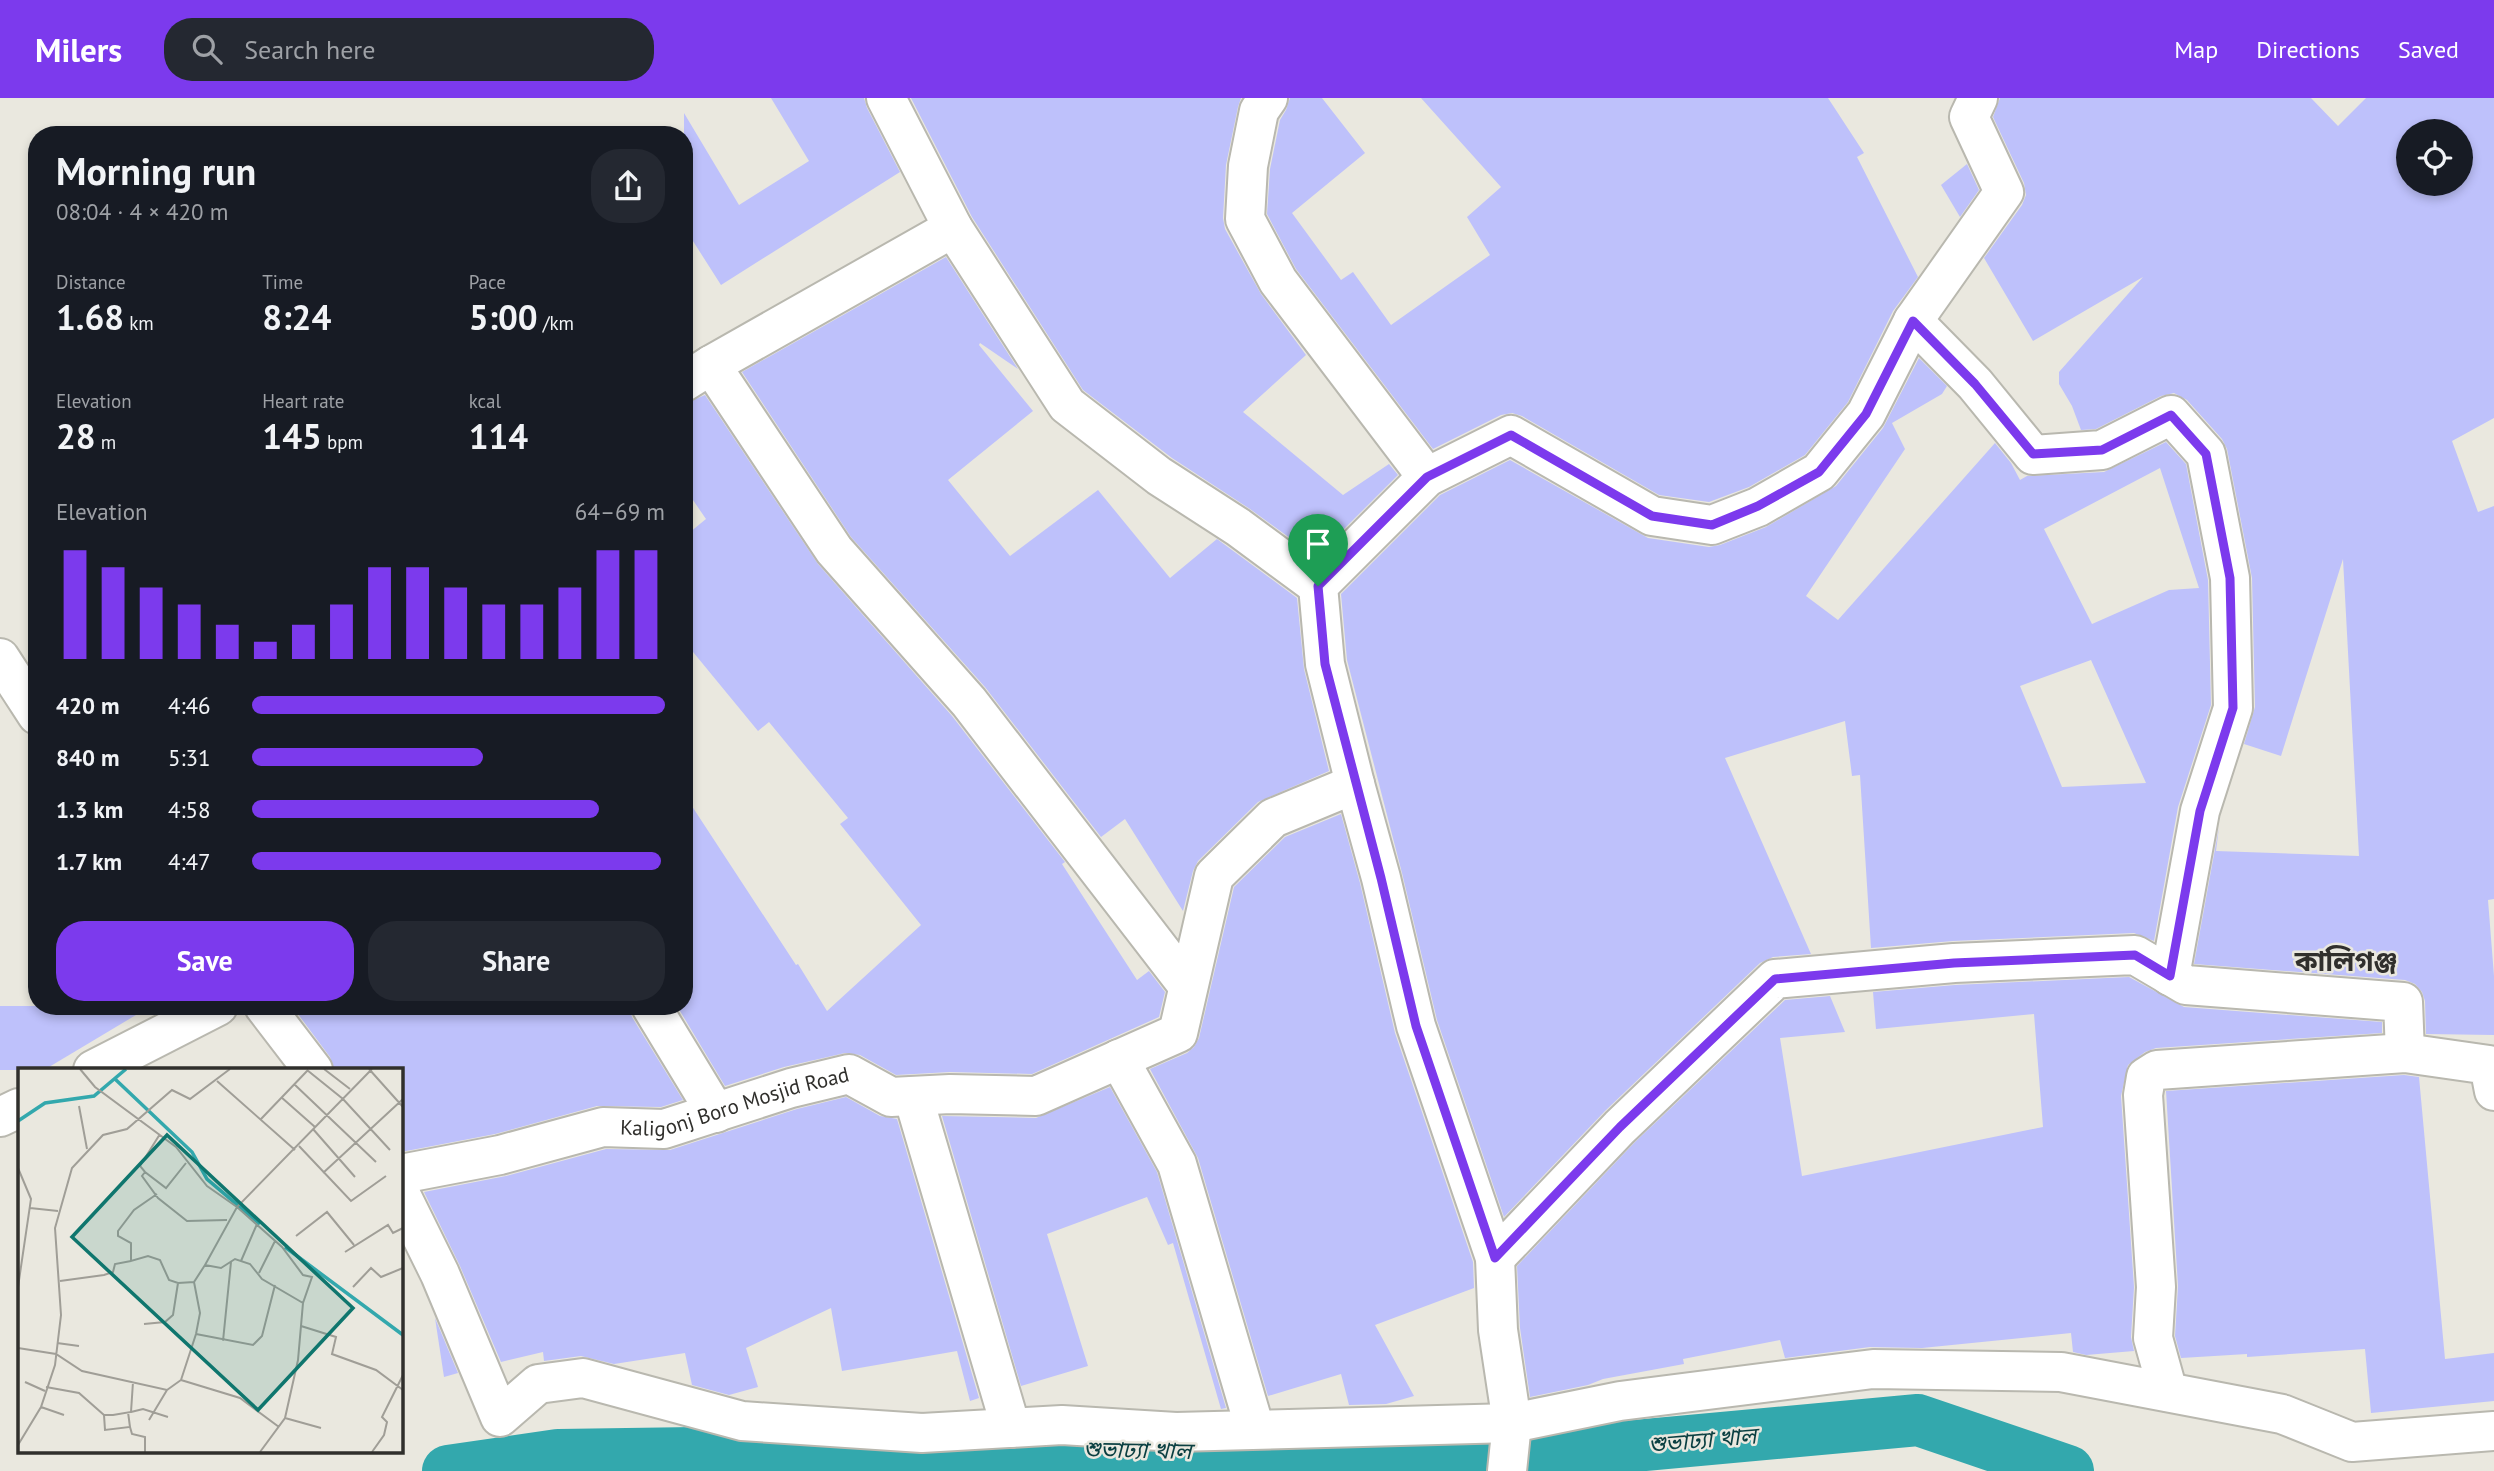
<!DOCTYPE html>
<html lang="en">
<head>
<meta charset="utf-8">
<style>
	:root { --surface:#171b24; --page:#242831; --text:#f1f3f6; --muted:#9ea1a6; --accent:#7c3aed }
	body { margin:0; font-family:"PT Sans","Noto Sans Bengali",sans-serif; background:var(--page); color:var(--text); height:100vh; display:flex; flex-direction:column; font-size:26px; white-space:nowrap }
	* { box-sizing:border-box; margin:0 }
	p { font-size:23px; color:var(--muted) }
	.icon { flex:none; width:38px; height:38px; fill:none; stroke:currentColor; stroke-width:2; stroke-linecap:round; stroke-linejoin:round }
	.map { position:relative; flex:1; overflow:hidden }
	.details { position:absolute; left:28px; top:28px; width:665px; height:889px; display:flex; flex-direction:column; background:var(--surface); border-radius:28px; box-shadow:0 4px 10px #0003 }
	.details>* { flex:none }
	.buttons { position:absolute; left:2396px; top:21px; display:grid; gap:14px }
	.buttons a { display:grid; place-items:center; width:77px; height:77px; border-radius:50%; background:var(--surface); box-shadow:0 4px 10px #0003; font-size:35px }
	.pin { position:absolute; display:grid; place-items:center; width:60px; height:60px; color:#fff; margin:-72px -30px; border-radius:50% 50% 50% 0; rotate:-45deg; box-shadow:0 0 7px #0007 }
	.pin .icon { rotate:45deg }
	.round { display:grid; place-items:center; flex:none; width:74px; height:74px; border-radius:28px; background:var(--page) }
	.headline { display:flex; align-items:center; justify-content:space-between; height:119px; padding:0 28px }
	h1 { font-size:38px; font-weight:700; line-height:52px }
	.stats { display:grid; grid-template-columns:repeat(3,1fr); gap:10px; height:119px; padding:7px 28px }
	.stats div { display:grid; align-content:center }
	.stats b { font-size:35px; font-weight:700 }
	.stats small { font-size:19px; font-weight:400 }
	.stats p { font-size:19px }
	.chart { height:196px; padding:14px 28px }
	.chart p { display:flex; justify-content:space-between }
	.chart svg { width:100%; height:126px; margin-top:7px; stroke:var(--accent); stroke-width:6 }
	.button { display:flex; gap:14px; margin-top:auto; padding:14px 28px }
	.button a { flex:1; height:80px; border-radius:28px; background:var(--accent); color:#fff; font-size:28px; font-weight:700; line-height:80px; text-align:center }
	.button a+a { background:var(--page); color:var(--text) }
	ul { padding:0 28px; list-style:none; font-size:23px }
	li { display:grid; grid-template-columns:112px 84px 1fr; align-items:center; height:52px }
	li i { height:18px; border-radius:9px; background:var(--accent) }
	header { display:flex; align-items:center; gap:42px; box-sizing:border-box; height:98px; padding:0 35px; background:var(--accent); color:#fff }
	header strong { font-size:33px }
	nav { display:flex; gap:38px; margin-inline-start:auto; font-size:24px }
	.search { width:490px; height:63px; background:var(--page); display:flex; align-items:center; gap:18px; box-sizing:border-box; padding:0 24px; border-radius:28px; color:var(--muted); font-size:26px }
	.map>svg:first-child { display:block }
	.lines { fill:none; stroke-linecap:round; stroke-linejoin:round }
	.canal { stroke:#33a8ad; stroke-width:52 }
	.building { fill:#bec1fb; fill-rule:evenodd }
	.street-casing { stroke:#b9b8af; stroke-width:42 }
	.street { stroke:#fff; stroke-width:38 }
	.route-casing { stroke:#fff; stroke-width:14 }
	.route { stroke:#7c3aed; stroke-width:9 }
	.labels { text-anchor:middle; stroke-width:5; stroke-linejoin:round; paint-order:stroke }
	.street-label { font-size:21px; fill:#302f2c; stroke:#eae8df }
	.water-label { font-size:23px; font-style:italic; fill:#0a3f41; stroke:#eae8df }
	.district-label { font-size:28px; font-weight:bold; fill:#302f2c; stroke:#eae8df }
	.inset-river { fill:none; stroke:#33a8ad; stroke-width:3.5 }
	.inset-road { fill:none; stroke:#a09e97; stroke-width:2 }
	.view { fill:#0f766e; fill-opacity:0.15; stroke:#0f766e; stroke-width:3.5 }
	.inset-edge { fill:none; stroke:#302f2c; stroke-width:3.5 }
</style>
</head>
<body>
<header>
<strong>Milers</strong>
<div class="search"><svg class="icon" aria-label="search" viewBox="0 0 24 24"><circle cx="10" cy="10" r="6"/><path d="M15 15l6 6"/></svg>Search here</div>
<nav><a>Map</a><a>Directions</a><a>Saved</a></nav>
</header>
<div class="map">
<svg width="2494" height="1373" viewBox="0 0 2494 1373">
	<rect width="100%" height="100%" fill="#eae8df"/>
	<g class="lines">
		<polyline class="canal" points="448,1373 558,1357 1128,1349 1449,1365 1918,1322 2068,1373"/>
	</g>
	<g class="building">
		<polygon points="771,0 864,0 867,10 900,74 721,187 684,129 684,15 739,107 809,63"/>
		<polygon points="911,0 1241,0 1238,9 1226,67 1223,120 1225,131 1261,196 1306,257 1243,314 1343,397 1389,366 1398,377 1316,459 1250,411 1172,360 1083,292 972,119"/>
		<polygon points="1290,0 1322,0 1365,55 1292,115 1341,182 1353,174 1391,227 1490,157 1467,119 1501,89 1421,0 1828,0 1864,55 1857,59 1918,179 1893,213 1848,304 1805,357 1749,389 1709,404 1659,397 1522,318 1512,315 1501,317 1433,351 1296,171 1267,116 1270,71 1280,22 1286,12"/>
		<path d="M2000,0h311l27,28 28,-28h128v320l-42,23 26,71 16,-6v393l-6,1 6,76v59l-68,-1 -1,-33 -3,-9 -7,-8 -10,-4 -211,-16 25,-137 -3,24 143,5 -16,-297 -62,197 -37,-12 11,-37 -3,-129 -25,-129 -5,-10 -35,-39 -13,-7 -13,3 -65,33 -15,1 -9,-24 -13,-22v-12l84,-95 -110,64 -49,-83 38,-53 4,-10 -2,-12 -31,-66zM2408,33h52v53h-52z"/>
		<polygon points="1967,66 1979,92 1960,119 1941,87"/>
		<polygon points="946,159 1018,271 980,245 979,247 1033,313 948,382 1010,458 1098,392 1170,480 1217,441 1297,500 1304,571 1329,673 1258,704 1198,763 1193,773 1183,813 1125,721 1101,739 985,589 851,439 742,274"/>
		<path d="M1919,260l28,28 -5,8 -50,29 13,26 -99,147 32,24 157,-177 16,20 9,17 7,-4 77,-4 62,-30 20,22 22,116 3,125 -33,102 -24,134 -20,-8 -181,8 -82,7 -11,-173 -8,1 -7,-55 -120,37 86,196 -38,3 -13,6 -155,148 -101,106 -67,-197 -35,-147 -55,-213 -6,-66 99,-99 70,-35 138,78 61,9 11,-2 46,-18 70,-41 47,-58zM2160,370l39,120 -30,2 -77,34 -48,-95zM2091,562l55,123 -84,4 -42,-101z"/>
		<polygon points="705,297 818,466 952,618 1065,764 1062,766 1137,882 1149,873 1165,894 1159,919 1032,976 950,974 896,977 860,957 845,955 784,969 725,988 677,908 684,908 684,696 796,867 798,866 827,913 921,827 840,726 848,720 769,624 758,633 684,543 684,439 706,421 684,389 684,306"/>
		<polygon points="1341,716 1360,785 1395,935 1473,1164 1474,1190 1375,1227 1414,1298 1386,1306 1349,1307 1341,1276 1268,1298 1198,1060 1150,971 1187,955 1194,949 1199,940 1234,789 1285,739"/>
		<polygon points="2129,879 2184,909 2382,924 2382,935 2156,950 2145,954 2128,967 2121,998 2134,1189 2131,1239 2134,1253 2086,1257 2073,1254 2071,1235 1922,1250 1870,1249 1785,1260 1780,1242 1683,1261 1684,1266 1603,1281 1588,1287 1530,1299 1520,1230 1517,1168 1635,1044 1785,902 1830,898 1845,934 1780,940 1802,1078 2043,1029 2034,916 1876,931 1873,894 1955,887"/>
		<polygon points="0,908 151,908 44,972 0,972"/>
		<polygon points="292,908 629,908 632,919 683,1002 661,1009 597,1008 495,1036 401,1054 401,972 334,972 330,959"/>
		<polygon points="2404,977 2419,979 2445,1261 2494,1255 2494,1303 2371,1315 2365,1251 2247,1259 2247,1256 2181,1260 2175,1238 2178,1188 2166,993"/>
		<polygon points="1110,989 1157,1074 1226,1310 1221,1311 1173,1145 1168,1147 1147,1099 1047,1136 1088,1268 1021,1288 942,1018 1036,1020"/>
		<polygon points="846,999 880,1018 897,1021 979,1300 970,1303 957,1253 842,1273 831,1210 746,1250 758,1289 729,1297 692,1287 685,1255 614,1266 581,1258 544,1263 543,1254 501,1264 460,1168 424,1094 506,1078 606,1051 670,1052 797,1011"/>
		<polygon points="435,1220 458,1275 444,1279"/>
	</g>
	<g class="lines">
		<defs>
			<g id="street">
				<polyline points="886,0 953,130 1067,307 1159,378 1238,429 1318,488"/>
				<polyline points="1268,0 1259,13 1248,68 1245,121 1278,183 1427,379"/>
				<polyline points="1913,223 2004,94 1969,19 1978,0"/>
				<polyline points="711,267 834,452 969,604 1188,888"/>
				<polyline points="684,284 711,267 953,130"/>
				<polyline points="0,560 37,617"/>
				<polyline points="1355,686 1325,566 1318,488 1427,379 1511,337 1652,418 1712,427 1758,409 1819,374 1866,316 1913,223 1975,286 2033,357 2102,352 2171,317 2206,356 2230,480 2233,610 2200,713 2170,878"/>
				<polyline points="264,908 313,972"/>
				<polyline points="651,908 716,1015"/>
				<polyline points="1119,961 1177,1066 1255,1331"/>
				<polyline points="93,972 218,908"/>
				<polyline points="913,998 1011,1330"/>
				<polyline points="0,1019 19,1010"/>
				<path id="s1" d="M401,1076l99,-19 103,-28 61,2 127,-41 58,-14 42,23 59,-3 86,2 142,-63 36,-157 59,-58 82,-34 26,94 35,148 79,232 3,72 14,93 -5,48"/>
				<polyline points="401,1097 440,1176 500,1319 538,1286 583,1280 742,1323 922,1335 1062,1327 1176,1334 1512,1325 1620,1303 1873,1271 2061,1274 2282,1316 2352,1344 2494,1333"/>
				<polyline points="1495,1160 1620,1029 1775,881 1954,865 2135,857 2186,887 2403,904 2405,955"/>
				<polyline points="2168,1294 2153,1240 2156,1189 2143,997 2146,979 2157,972 2405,955 2489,967 2494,993"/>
			</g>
		</defs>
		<use href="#street" class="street-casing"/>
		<use href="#street" class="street"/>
	</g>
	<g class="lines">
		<defs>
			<polygon id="route" points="1913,223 1975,286 2033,356 2102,352 2171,317 2206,356 2230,480 2233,610 2200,713 2170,878 2135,857 1954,865 1775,881 1620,1029 1495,1160 1416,928 1381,780 1325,566 1318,488 1427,379 1511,337 1652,418 1712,427 1758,408 1819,374 1866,316"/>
		</defs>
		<use href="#route" class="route-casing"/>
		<use href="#route" class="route"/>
	</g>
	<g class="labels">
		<g class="street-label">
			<text dy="7" stroke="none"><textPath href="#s1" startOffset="343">Kaligonj Boro Mosjid Road</textPath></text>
		</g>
		<g class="water-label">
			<text transform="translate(1702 1342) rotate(-5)" y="8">শুভাঢ্যা খাল</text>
			<text transform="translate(1137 1352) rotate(1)" y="8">শুভাঢ্যা খাল</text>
		</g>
		<g class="district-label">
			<text x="2346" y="873">কালিগঞ্জ</text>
		</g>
	</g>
	<g transform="translate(18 970)">
		<rect width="385" height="385" fill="#eae8df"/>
		<path class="inset-river" d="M97,11l77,73 15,27 53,45M0,53l27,-18 49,-7 32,-27M267,179l118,88"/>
		<path class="inset-road" d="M62,1l15,18 81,60 31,39 30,21 45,40 21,28 9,2 -9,26 -5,57 -13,58 -25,34M306,1l26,20M351,1l34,38M289,2l36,29 47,51M199,13l78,69M276,16l82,78M263,29l34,30M61,38l8,43M243,51l47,-49M295,61l42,48M142,66l-20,32 5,6 21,16 20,-25M281,78l52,55 35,-25M0,100l13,31 -13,88M127,104l-3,4 16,22 29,23 40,-1M305,105l80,-74M139,126l-23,16 -16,21v5l13,7v18l17,-5 12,4 9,20 9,3 16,-1 11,-17M12,140l28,3M278,168l31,-24 27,33M327,184l43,-27 5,8 10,-5M223,193l16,-37M241,205l16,-32M42,213l44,-6 9,-3 2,-8 16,-3M335,219l18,-19 10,9 22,-9M285,235l-41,-24 -12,-15 -15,-5 -14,9 -16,-3 32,-58 135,-138M126,256l21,-2 8,-7 5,-32M283,258l35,11 -4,17 44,16 27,20M178,266l57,11 9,-9 13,-51M205,273l8,-79M39,275l22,3M0,280l38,6 26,17 85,19 14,-10 15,-46 4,-21 -6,-31M163,312l59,18 39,29M7,314l20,9M28,319l33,6 25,22h9l18,-3 2,-30M23,339l23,8M113,344l12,-3 25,8M86,347l1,15 25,-3 -2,-15M267,350l36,10M131,352l18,-30M112,359l2,7 13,3v15M0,377l23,-38 14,-42 6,-50 -6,-87 17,-60 31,-33 24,-6 45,-39 18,9 40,-30M354,384l12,-17 3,-13 -5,-5 21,-42"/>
		<path class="view" d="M149,67l186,173 -95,102 -186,-173z"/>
		<rect width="385" height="385" class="inset-edge"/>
	</g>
</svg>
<div class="buttons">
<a><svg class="icon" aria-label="locate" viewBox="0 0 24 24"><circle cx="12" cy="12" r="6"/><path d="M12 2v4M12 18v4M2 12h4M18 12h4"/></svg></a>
</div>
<div class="pin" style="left:1318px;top:488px;background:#1e9e55"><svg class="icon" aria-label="arrive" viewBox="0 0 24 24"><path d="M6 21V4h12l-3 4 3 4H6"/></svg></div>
<section class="details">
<div class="headline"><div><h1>Morning run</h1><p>08:04 · 4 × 420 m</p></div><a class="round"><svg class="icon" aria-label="share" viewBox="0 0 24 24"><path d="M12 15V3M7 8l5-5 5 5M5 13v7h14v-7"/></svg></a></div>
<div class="stats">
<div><p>Distance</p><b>1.68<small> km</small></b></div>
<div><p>Time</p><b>8:24</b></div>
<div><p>Pace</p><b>5:00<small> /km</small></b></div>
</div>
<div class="stats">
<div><p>Elevation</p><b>28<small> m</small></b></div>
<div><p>Heart rate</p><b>145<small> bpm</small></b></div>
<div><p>kcal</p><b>114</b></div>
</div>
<div class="chart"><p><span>Elevation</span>64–69 m</p>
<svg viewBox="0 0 160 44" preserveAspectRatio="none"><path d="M5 44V6M15 44V12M25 44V19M35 44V25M45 44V32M55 44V38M65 44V32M75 44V25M85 44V12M95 44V12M105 44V19M115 44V25M125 44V25M135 44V19M145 44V6M155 44V6"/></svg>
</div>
<ul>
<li><b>420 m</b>4:46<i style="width:100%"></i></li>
<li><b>840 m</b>5:31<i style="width:56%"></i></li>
<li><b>1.3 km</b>4:58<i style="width:84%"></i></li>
<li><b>1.7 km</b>4:47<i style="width:99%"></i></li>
</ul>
<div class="button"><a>Save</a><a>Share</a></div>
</section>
</div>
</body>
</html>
